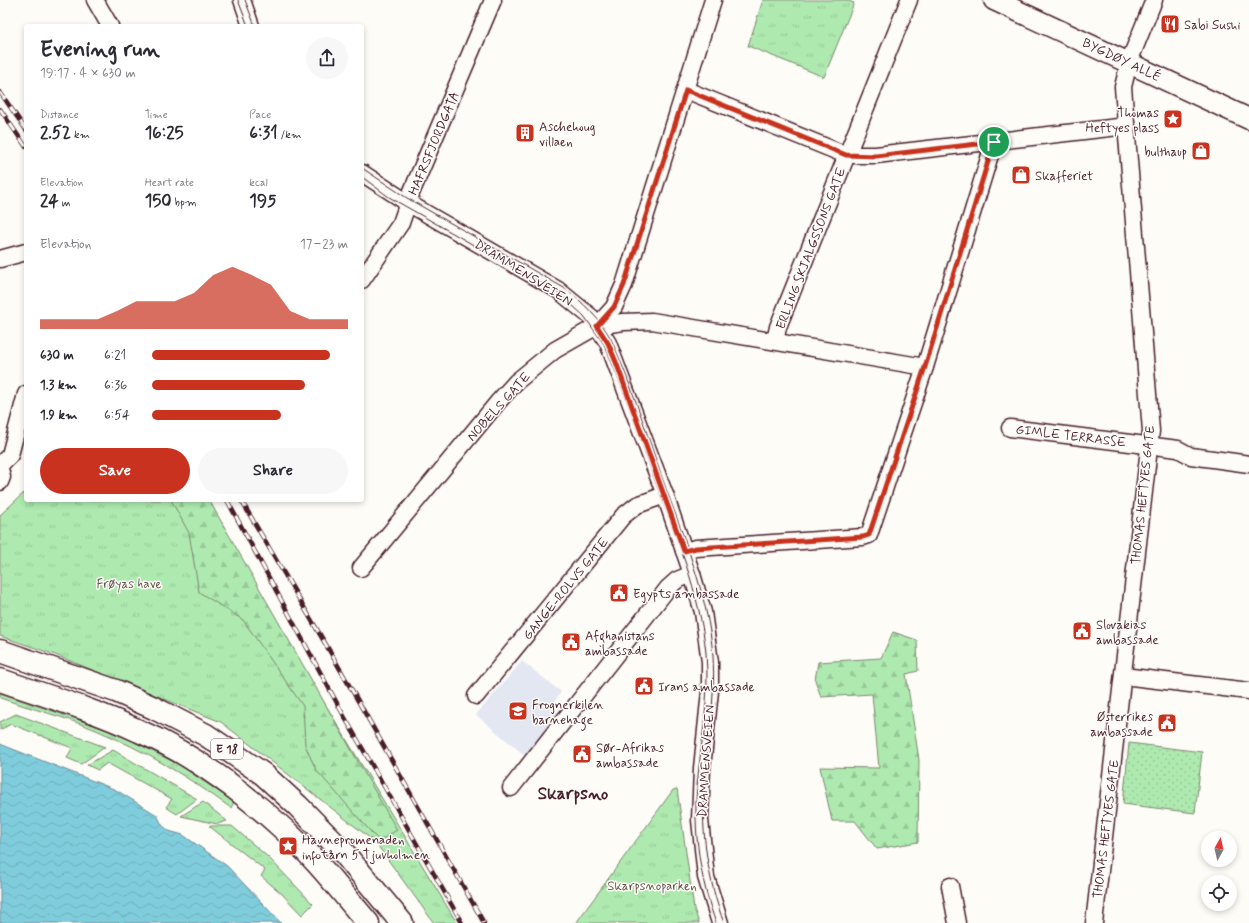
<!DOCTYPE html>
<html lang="en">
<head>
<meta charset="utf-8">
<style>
	:root { --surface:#fff; --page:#f7f7f7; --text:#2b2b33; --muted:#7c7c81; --accent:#c8321e }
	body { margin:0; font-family:Mynerve,sans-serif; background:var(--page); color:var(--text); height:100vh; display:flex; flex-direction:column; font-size:15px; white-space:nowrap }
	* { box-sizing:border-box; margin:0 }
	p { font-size:13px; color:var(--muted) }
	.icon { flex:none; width:22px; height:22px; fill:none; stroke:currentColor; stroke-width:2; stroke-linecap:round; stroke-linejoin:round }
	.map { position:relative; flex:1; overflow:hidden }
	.sheet { position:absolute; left:24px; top:24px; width:340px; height:478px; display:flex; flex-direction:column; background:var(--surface); border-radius:4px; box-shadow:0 2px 6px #0003 }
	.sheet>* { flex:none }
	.needle { width:26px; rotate:8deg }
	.tools { position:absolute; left:1201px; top:831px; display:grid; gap:8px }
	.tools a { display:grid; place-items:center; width:36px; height:36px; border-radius:50%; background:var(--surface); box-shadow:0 2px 6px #0003; font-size:20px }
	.pin { position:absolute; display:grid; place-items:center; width:34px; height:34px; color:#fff; margin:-17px; border:2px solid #fff; border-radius:50%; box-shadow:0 1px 4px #0007 }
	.round { display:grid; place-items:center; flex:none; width:42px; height:42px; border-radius:21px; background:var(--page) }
	.summary { display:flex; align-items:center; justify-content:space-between; height:68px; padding:0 16px }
	h1 { font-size:22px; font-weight:700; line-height:30px }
	.figures { display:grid; grid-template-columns:repeat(3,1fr); gap:6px; height:68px; padding:4px 16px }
	.figures div { display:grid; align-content:center }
	.figures b { font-size:17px; font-weight:700 }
	.figures small { font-size:11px; font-weight:400 }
	.figures p { font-size:11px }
	.chart { height:112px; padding:8px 16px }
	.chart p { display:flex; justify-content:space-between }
	.chart svg { width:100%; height:72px; margin-top:4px; fill:var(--accent); opacity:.7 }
	.action { display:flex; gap:8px; margin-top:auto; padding:8px 16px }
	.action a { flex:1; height:46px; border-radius:24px; background:var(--accent); color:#fff; font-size:16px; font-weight:700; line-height:46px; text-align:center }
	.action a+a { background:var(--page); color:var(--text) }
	ul { padding:0 16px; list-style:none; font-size:13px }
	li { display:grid; grid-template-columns:64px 48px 1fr; align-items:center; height:30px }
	li i { height:10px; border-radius:5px; background:var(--accent) }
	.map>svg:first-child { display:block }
	.built { fill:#e2e7f1 }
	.grass { fill:url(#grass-tufts); stroke:#7c846e }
	.forest { fill:url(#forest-firs); stroke:#7c846e }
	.garden { fill:url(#garden-dots); stroke:#7c846e }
	.water { fill:url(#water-waves); stroke:#6a8795 }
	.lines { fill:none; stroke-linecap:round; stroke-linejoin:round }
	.minor-casing { stroke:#4a1f2b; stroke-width:19 }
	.major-casing { stroke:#4a1f2b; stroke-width:23 }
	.highway-casing { stroke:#4a1f2b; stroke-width:25 }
	.minor { stroke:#fdfcf7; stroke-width:16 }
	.major { stroke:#fdfcf7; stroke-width:20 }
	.highway { stroke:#fdfcf7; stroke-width:22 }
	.tram { stroke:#4a1f2b; stroke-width:1 }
	.rail-casing { stroke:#4a1f2b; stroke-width:4.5 }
	.rail { stroke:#fdfcf7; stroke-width:3; stroke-dasharray:9; stroke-linecap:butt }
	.route-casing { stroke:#fff; stroke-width:8 }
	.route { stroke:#c8321e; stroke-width:5 }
	.labels { text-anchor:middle; stroke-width:3; stroke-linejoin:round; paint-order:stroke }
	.shield { fill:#fdfcf7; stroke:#806168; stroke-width:1 }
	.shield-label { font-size:12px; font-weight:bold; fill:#4a1f2b }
	.poi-label { font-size:13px; fill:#4a1f2b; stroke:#fdfcf7; text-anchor:start }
	.street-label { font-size:13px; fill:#4a1f2b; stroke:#fdfcf7 }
	.park-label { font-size:13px; fill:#63524c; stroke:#fdfcf7 }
	.district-label { font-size:17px; font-weight:bold; fill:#4a1f2b; stroke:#fdfcf7 }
</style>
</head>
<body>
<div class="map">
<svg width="1249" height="923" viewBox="0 0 1249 923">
	<defs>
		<pattern id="grass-tufts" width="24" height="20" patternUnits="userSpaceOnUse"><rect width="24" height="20" fill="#aeeab0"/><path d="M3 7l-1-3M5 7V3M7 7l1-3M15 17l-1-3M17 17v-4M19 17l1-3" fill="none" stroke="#97c898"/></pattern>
		<pattern id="forest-firs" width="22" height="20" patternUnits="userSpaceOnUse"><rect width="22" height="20" fill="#aeeab0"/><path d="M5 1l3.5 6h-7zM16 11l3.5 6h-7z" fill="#97c898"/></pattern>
		<pattern id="garden-dots" width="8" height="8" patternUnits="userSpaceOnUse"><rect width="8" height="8" fill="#aeeab0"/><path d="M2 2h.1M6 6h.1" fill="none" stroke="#97c898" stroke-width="1.8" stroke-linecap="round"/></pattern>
		<pattern id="water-waves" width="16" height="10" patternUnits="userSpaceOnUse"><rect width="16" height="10" fill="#7fcddc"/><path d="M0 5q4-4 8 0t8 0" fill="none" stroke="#6fb0bd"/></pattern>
	</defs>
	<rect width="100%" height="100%" fill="#fdfcf7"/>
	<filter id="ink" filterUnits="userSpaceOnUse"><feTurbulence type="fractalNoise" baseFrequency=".025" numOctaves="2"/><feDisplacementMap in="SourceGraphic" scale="8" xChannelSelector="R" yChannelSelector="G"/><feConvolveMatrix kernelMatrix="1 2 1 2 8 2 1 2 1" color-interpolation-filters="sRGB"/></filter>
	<g filter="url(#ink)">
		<polygon class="built" points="522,661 561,692 551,707 561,715 528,758 476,715"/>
		<g class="grass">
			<polygon points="763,0 846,0 854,3 824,77 748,46"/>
			<polygon points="26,491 26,500 177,500 260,596 457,923 434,923 375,842 221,722 53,654 0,636 0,515"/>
			<path d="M0,693l117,40 61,31 56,38 -3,6c-43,-31 -87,-58 -135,-78 -31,-13 -64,-21 -96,-32z"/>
			<polygon points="16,714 105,747 81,764 67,758 72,748 11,724 0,730 0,722"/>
			<polygon points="113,750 197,799 177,814 166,807 172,799 107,763 98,770 87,765"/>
			<polygon points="677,789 694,909 699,923 576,923 673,790"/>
			<polygon points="203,802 227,821 217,824 181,816"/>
			<polygon points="209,826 232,826 269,858 313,904 302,915 282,894 261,876 265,870"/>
		</g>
		<g class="forest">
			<polygon points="171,500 209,500 397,830 379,841 316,770 305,745 303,706 243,620 199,592 189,533"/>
			<polygon points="893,632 917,640 918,671 906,674 919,760 918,842 877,849 855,821 832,821 820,767 879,768 872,694 821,697 815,680 818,662 881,658"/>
		</g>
		<polygon class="garden" points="1129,743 1202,752 1195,813 1123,804"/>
		<polygon class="water" points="0,744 116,790 157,815 162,825 169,831 183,835 227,866 281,923 0,923"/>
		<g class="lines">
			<defs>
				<g id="minor">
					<polyline points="95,0 110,26"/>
					<polyline points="242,0 251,26"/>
					<polyline points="686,90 846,155 876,155 1127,126"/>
					<polyline points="362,173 408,203 558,290 591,317 608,343 665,495 692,574 703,612 710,662 710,691 702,768 700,820 706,877 720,923"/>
					<polyline points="0,259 26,252"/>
					<polyline points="362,280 401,223 412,191 493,0"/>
					<polyline points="597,326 623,322 652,321 925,367"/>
					<polyline points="775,341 778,327 909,0"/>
					<polyline points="1010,428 1178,449 1191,456 1249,464"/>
					<polyline points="0,465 10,455 26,394"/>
					<polyline points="0,469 2,477 0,482"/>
					<polyline points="684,551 696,548 863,537 869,535 925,367 994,142"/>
					<polyline points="361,568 498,402 516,382 555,350 597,326 614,307 624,285 713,0"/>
					<polyline points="1123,676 1249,691"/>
					<polyline points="476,696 623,516 637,505 665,495"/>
					<polyline points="511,788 668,588 677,580 692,574"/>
					<polyline points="950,886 957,923"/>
					<polyline points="1094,923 1151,431 1123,87 1129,62 1154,0"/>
				</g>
				<polyline id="major" points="994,0 1249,119"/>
				<g id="highway">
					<polyline points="0,651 116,691 154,708 206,735 263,774 298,806 343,852 402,923"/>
					<path d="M0,680c47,16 94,30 139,51 51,22 99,57 140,94 33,29 61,65 89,98"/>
				</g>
			</defs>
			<use href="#minor" class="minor-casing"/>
			<use href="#major" class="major-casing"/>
			<use href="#highway" class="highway-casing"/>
			<use href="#minor" class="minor"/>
			<use href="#major" class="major"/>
			<use href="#highway" class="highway"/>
			<g class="tram">
				<polyline points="238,0 248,26"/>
				<polyline points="245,0 255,26"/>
				<path d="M362,168l45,30 157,90c19,14 35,30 47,51 20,45 35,92 51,139 21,58 46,116 51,178 3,45 -6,88 -9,133 -3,44 4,92 20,134"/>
				<path d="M362,177l27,20 171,97 24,22 20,28c20,44 35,90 51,136 21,56 45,113 51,173 4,45 -5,89 -9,133 -4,45 3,94 19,137"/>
			</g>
			<defs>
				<g id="rail">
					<polyline points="0,92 26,130"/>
					<polyline points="0,109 26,147"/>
					<polyline points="227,500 344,716 462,923"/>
					<polyline points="241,500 332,655 484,923"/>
				</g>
			</defs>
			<use href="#rail" class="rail-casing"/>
			<use href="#rail" class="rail"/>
		</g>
	</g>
	<g class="lines" filter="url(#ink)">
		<defs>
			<polygon id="route" points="686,90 846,155 876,156 994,142 925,367 869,535 863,537 696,548 684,551 616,362 608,343 597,326 614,307 624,285"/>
		</defs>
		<use href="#route" class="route-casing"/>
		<use href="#route" class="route"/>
	</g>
	<defs>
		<symbol id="restaurant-square" viewBox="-11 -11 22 22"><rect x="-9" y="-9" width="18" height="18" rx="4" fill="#c8321e" stroke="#fdfcf7"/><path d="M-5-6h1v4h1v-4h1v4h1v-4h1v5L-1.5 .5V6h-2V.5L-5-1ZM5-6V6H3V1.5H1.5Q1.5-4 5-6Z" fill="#fff"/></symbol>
		<symbol id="sight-square" viewBox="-11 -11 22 22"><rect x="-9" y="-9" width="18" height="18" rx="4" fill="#c8321e" stroke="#fdfcf7"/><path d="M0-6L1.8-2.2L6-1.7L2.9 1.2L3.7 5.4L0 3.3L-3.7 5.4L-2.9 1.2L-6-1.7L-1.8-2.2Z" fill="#fff"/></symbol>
		<symbol id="building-square" viewBox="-11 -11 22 22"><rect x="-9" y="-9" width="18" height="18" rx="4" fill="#c8321e" stroke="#fdfcf7"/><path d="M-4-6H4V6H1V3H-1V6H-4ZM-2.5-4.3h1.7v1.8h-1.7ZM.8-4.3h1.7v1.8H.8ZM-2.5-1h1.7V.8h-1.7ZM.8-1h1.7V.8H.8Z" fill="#fff"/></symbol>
		<symbol id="shop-square" viewBox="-11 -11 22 22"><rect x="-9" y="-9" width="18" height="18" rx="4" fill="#c8321e" stroke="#fdfcf7"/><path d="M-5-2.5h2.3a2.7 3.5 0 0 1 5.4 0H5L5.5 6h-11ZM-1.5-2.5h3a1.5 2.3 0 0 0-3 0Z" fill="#fff"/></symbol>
		<symbol id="civic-square" viewBox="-11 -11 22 22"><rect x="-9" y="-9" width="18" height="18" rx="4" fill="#c8321e" stroke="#fdfcf7"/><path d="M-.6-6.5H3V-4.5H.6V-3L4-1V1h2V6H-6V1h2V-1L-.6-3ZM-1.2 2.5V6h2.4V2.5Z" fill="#fff"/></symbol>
		<symbol id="school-square" viewBox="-11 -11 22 22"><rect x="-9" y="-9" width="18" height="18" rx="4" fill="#c8321e" stroke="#fdfcf7"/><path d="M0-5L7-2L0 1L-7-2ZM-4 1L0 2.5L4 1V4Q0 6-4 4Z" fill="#fff"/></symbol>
	</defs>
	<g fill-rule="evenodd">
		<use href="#restaurant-square" x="1159" y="13" width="22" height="22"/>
		<use href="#sight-square" x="1162" y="108" width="22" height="22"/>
		<use href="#building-square" x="514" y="122" width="22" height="22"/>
		<use href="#shop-square" x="1190" y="140" width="22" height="22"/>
		<use href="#shop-square" x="1010" y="164" width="22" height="22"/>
		<use href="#civic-square" x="608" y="582" width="22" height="22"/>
		<use href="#civic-square" x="1071" y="620" width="22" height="22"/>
		<use href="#civic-square" x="560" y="631" width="22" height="22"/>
		<use href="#civic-square" x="633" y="675" width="22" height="22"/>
		<use href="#school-square" x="507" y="700" width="22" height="22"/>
		<use href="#civic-square" x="1156" y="712" width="22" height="22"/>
		<use href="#civic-square" x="571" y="743" width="22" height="22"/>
		<use href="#sight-square" x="277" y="835" width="22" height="22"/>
	</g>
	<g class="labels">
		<rect class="shield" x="211" y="739" width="32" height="20" rx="3"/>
		<g class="shield-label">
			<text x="227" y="753">E 18</text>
		</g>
		<g class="poi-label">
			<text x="1184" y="29">Sabi Sushi</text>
			<text x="1159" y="117" text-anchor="end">Thomas<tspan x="1159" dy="15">Heftyes plass</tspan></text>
			<text x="539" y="131">Aschehoug<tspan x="539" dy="15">villaen</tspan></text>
			<text x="1187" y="156" text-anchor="end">bulthaup</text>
			<text x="1035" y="180">Skafferiet</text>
			<text x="633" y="598">Egypts ambassade</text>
			<text x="1096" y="629">Slovakias<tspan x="1096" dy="15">ambassade</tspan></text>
			<text x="585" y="640">Afghanistans<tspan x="585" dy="15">ambassade</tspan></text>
			<text x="658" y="691">Irans ambassade</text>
			<text x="532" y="709">Frognerkilen<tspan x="532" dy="15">barnehage</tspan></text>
			<text x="1153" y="721" text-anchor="end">Østerrikes<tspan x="1153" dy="15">ambassade</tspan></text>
			<text x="596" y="752">Sør-Afrikas<tspan x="596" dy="15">ambassade</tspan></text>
			<text x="302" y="844">Havnepromenaden<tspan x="302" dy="15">infotårn 5 Tjuvholmen</tspan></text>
		</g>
		<g class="street-label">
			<text transform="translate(1122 59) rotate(25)" y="5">BYGDØY ALLÉ</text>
			<text transform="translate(433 143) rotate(-67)" y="5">HAFRSFJORDGATA</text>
			<text transform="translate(810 248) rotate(-69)" y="5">ERLING SKJALGSSONS GATE</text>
			<text transform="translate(524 272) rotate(32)" y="5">DRAMMENSVEIEN</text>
			<text transform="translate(498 406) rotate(-48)" y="5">NOBELS GATE</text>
			<text transform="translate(1071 435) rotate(7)" y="5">GIMLE TERRASSE</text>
			<text transform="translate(1142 495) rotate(-84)" y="5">THOMAS HEFTYES GATE</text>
			<text transform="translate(565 588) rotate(-51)" y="5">GANGE-ROLVS GATE</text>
			<text transform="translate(705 761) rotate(-86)" y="5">DRAMMENSVEIEN</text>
			<text transform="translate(1105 829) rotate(-83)" y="5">THOMAS HEFTYES GATE</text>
		</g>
		<g class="park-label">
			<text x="129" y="588">Frøyas have</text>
			<text x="652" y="890">Skarpsnoparken</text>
		</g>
		<g class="district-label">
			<text x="573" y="799">Skarpsno</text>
		</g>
	</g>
</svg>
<div class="tools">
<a><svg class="needle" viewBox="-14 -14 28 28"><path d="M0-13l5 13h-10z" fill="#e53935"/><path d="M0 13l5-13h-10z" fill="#7c7c81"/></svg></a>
<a><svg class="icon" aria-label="locate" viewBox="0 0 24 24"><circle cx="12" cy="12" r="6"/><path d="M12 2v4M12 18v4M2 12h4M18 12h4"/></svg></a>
</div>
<div class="pin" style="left:994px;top:142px;background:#1e9e55"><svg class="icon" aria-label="arrive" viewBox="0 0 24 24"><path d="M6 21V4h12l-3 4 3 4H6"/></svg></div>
<section class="sheet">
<div class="summary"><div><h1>Evening run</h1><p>19:17 · 4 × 630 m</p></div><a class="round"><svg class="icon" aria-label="share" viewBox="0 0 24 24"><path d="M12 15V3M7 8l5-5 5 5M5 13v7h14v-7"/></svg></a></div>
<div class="figures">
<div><p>Distance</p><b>2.52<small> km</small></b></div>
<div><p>Time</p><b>16:25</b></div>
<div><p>Pace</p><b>6:31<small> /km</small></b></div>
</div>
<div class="figures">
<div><p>Elevation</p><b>24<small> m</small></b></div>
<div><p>Heart rate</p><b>150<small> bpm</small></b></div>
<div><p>kcal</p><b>195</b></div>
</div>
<div class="chart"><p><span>Elevation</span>17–23 m</p>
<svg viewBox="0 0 160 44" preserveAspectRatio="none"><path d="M0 44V38L10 38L20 38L30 38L40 33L50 27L60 27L70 27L80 22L90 11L100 6L110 11L120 17L130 33L140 38L150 38L160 38V44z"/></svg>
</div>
<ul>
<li><b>630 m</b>6:21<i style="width:91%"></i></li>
<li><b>1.3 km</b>6:36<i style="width:78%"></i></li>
<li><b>1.9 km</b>6:54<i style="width:66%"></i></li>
</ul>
<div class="action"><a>Save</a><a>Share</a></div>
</section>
</div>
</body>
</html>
